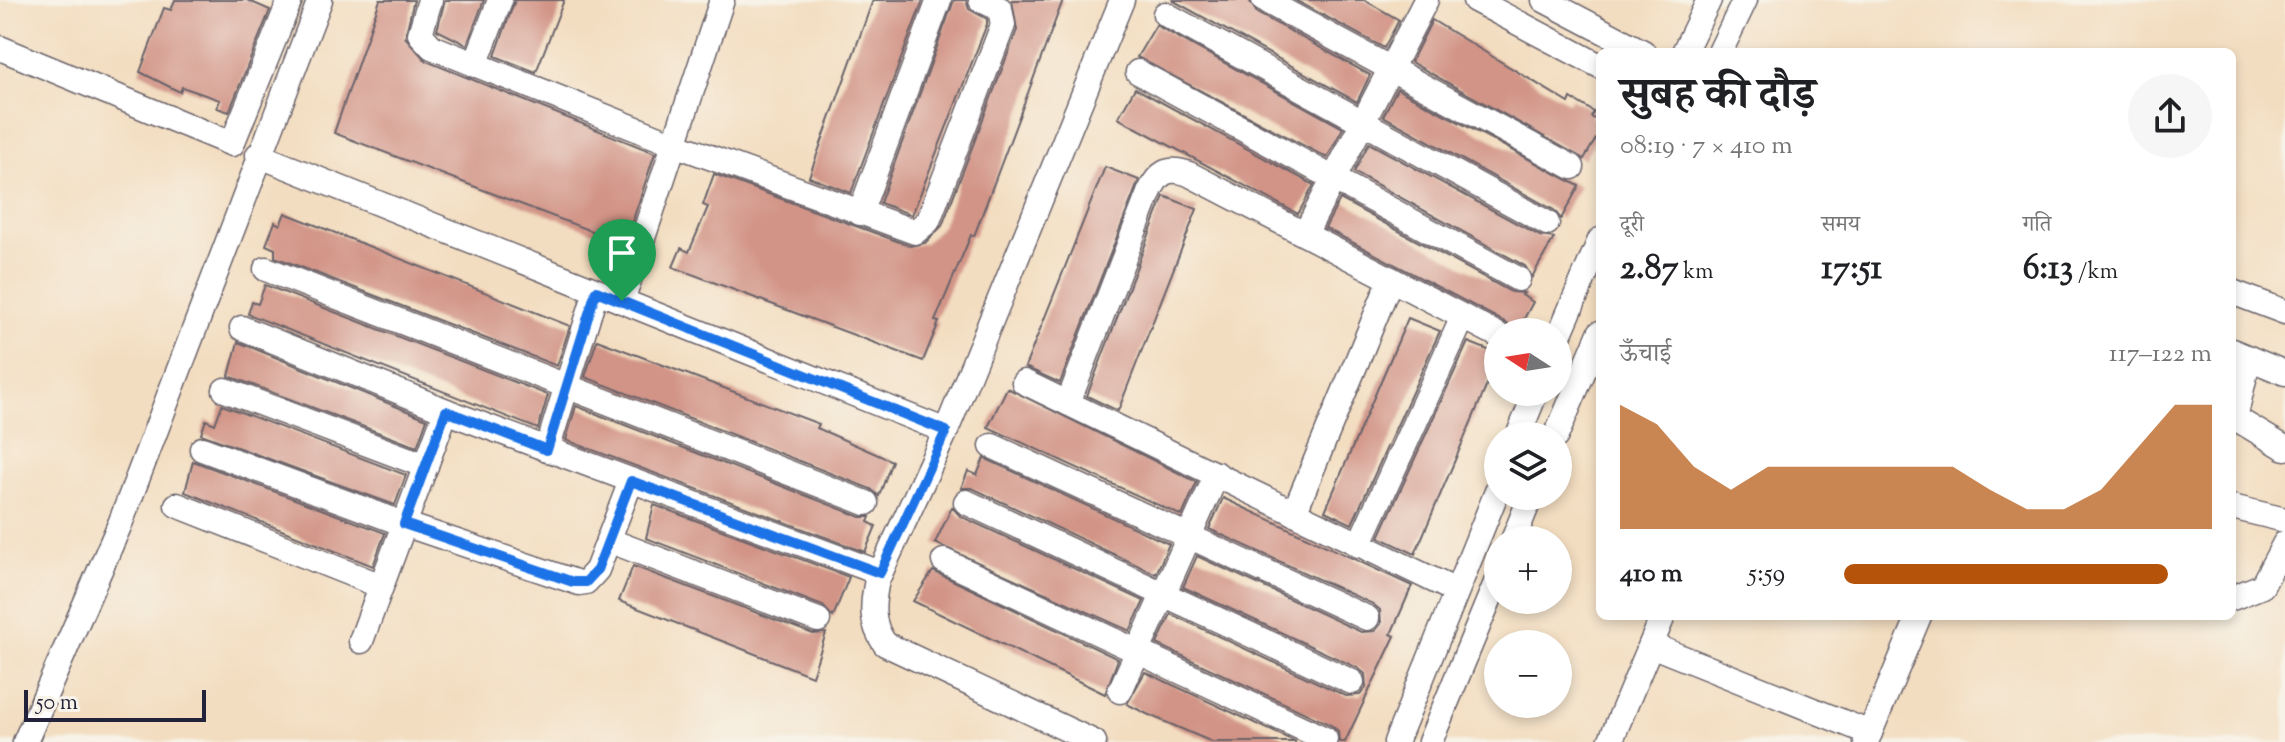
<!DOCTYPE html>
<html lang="hi">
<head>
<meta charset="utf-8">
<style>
	:root { --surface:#fff; --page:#f6f6f6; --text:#202124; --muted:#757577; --accent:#b45309 }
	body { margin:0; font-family:"Sorts Mill Goudy","Noto Serif Devanagari",serif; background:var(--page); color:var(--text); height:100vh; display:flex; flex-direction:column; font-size:30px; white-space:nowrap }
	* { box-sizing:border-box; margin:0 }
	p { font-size:26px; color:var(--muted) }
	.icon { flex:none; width:44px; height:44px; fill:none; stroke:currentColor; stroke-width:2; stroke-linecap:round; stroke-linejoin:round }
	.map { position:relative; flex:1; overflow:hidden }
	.sheet { position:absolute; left:1596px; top:48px; width:640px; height:572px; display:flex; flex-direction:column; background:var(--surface); border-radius:12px; box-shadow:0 4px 12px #0003 }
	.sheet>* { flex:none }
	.needle { width:52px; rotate:282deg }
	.fabs { position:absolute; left:1484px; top:318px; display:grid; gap:16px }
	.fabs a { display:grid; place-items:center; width:88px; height:88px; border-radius:50%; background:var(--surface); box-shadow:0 4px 12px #0003; font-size:40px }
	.scale { position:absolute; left:24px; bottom:20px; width:182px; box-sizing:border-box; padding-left:8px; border:4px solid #22223b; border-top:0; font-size:22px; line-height:28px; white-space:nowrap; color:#22223b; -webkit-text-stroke:6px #f7f3e8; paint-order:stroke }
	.pin { position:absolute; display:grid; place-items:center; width:68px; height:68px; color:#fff; margin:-82px -34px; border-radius:50% 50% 50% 0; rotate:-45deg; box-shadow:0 0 8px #0007 }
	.pin .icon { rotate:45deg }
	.round { display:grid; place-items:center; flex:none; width:84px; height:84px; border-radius:42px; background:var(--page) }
	.head { display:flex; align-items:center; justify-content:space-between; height:136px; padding:0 24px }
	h1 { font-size:44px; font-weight:700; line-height:60px }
	.metrics { display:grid; grid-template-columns:repeat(3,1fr); gap:12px; height:136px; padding:8px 24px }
	.metrics div { display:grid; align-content:center }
	.metrics b { font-size:34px; font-weight:700 }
	.metrics small { font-size:22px; font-weight:400 }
	.metrics p { font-size:22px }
	.chart { height:224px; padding:16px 24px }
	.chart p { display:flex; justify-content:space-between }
	.chart svg { width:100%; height:144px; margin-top:8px; fill:var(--accent); opacity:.7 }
	ul { padding:0 24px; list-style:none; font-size:26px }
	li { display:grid; grid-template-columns:128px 96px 1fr; align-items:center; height:60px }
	li i { height:20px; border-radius:10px; background:var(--accent) }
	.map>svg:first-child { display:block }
	.building { fill:#d29487 }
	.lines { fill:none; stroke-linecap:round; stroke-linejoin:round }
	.minor-casing { stroke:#6b636a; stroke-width:27 }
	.minor { stroke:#fff; stroke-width:24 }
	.route-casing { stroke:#fff; stroke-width:16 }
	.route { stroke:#1a73e8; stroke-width:10 }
</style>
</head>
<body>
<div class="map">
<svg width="2285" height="742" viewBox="0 0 2285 742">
	<rect width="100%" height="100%" fill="#f7f3e8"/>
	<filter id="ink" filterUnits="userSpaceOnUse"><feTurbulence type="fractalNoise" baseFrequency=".0125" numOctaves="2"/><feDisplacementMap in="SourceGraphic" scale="16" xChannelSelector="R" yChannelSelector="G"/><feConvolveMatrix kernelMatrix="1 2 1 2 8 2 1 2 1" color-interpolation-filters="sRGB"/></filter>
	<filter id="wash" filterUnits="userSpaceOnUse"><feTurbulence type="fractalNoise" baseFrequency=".006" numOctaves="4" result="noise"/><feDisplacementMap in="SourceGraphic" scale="32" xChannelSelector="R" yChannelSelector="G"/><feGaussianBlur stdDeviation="1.8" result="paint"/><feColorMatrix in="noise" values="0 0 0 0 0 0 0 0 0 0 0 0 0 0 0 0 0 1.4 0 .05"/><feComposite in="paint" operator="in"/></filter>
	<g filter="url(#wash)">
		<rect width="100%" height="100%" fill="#f3ddc0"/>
		<g id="blocks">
			<g class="building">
				<polygon points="175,0 247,0 270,10 229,112 217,108 220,100 182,87 180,92 140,72 164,8 171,10"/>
				<polygon points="380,0 414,0 405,37 426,61 655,153 625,244 334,133"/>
				<polygon points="445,0 484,0 467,45 437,30"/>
				<polygon points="515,0 564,0 536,72 495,56"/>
				<polygon points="873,0 923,0 851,193 809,177"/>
				<polygon points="954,0 966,0 969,9 987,19 987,24 912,215 880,203"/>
				<polygon points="1012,0 1063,0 974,236 971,235 935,321 939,322 923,361 673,267 681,248 689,252 708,207 703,205 714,174 910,246 925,243 942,226 1017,30"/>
				<polygon points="1172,0 1249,0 1257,13 1370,75 1357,102"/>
				<polygon points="1295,0 1364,0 1399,20 1384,48"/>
				<polygon points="1432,20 1569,103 1571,98 1594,112 1591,117 1600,122 1600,132 1584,159 1411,62"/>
				<polygon points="1156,25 1343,128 1327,158 1137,57"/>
				<polygon points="1135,88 1314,185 1298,214 1118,118"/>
				<polygon points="1397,89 1579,186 1561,219 1554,210 1383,116"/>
				<polygon points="1369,143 1540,236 1554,238 1532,277 1525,266 1354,172"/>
				<polygon points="1105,167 1139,180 1060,383 1025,367"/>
				<polygon points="1164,196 1197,209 1118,411 1087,396"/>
				<polygon points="1340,199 1511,292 1524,293 1522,295 1533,302 1517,332 1505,322 1325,228"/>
				<polygon points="285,213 570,326 557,366 275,257 275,249 266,245 275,222 280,225"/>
				<polygon points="265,285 548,395 538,429 248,314 252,302 258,304"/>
				<polygon points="1408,318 1440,331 1352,524 1325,511"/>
				<polygon points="597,340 819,424 817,428 892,461 879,496 871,489 585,377"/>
				<polygon points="238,342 427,419 417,447 229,376"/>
				<polygon points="1468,342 1498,354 1498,359 1415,554 1379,537"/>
				<polygon points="1007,388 1197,482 1182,516 988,427"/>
				<polygon points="222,405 406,475 395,505 201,434 206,420 215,424"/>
				<polygon points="576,406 861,517 870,517 868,522 876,526 865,552 566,440"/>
				<polygon points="984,458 1169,544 1156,574 972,488 961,488 968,471 977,475"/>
				<polygon points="193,461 385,533 373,566 185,492"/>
				<polygon points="1223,498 1412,586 1391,634 1395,636 1345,742 1339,742 1338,731 1331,725 1157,644 1171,614 1346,696 1360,695 1366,688 1365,674 1358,668 1183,587 1197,556 1361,632 1375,631 1381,624 1380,610 1373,604 1209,529"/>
				<polygon points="654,505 849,577 833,617 823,606 646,538"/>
				<polygon points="952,507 960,516 1144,601 1130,631 935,543"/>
				<polygon points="633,566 813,634 826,633 812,676 619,601"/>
				<polygon points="933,571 1118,659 1105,694 913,601"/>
				<polygon points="1145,672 1296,742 1212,742 1147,714 1127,704"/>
			</g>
		</g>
	</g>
	<g filter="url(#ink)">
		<use href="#blocks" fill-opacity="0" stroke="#6b636a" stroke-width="2"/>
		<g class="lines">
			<defs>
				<g id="minor">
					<polyline points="430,0 420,34 432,47 674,144 915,232 928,221 1003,25 1000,9 981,0"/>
					<polyline points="1264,0 1572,167"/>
					<polyline points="1475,0 1600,66"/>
					<polyline points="1544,0 1643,52"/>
					<polyline points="1165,14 1547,223"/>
					<polyline points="0,48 232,144 290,0"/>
					<polyline points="1684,52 1709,0"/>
					<polyline points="1720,52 1745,0"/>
					<polyline points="475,65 500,0"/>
					<polyline points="1138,72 1518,279"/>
					<polyline points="258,155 946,431"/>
					<polyline points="860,213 939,0"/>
					<polyline points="1305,234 1426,0"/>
					<polyline points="266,269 866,503"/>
					<polyline points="2232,292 2285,312"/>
					<polyline points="622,301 722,0"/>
					<polyline points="242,328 464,418 880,573"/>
					<polyline points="1558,338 1600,240"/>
					<polyline points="2232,351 2285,373"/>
					<polyline points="2249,358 2235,418 2285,448"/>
					<polyline points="1024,382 1456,591"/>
					<polyline points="225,390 426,466"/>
					<path d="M1068,403l81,-210c9,-20 18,-27 40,-19l309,161"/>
					<polyline points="1518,436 1536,392"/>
					<polyline points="1556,436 1600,333"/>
					<polyline points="992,446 1367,618"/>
					<polyline points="202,449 404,524 579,583 586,582 597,570 631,481"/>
					<polyline points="547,450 596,291"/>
					<polyline points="966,502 1352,682"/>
					<polyline points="177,505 381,586"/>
					<polyline points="2232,507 2285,520"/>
					<polyline points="1294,513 1391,279"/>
					<polyline points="608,540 818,620"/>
					<polyline points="1513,540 1531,496"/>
					<polyline points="1359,545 1463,317"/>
					<polyline points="944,561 1325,739"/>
					<polyline points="2232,598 2262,586 2285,543"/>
					<polyline points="361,641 446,411"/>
					<polyline points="1651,645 1870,733"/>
					<polyline points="1120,691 1217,474"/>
					<polyline points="25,742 120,524 320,0"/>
					<path d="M1094,742l-209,-98c-15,-21 -13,-40 -8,-64l69,-149 176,-431"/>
					<polyline points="1396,742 1498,489"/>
					<polyline points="1430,742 1498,578"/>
					<polyline points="1610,742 1663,616"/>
					<polyline points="1866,742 1919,616"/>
				</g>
			</defs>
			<use href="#minor" class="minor-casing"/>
			<use href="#minor" class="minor"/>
		</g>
	</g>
	<g class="lines" filter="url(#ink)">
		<defs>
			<polygon id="route" points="596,291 946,431 880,573 631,481 597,570 586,582 573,582 404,524 446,411 547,450"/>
		</defs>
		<use href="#route" class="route-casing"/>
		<use href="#route" class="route"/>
	</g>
</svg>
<div class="fabs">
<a><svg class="needle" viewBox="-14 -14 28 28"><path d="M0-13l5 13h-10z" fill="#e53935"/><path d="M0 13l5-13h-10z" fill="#757577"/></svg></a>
<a><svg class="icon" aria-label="layers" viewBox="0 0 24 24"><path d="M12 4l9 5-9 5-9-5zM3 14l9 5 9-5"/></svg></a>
<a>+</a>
<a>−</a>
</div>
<div class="scale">50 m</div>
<div class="pin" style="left:622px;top:301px;background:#1e9e55"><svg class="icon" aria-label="arrive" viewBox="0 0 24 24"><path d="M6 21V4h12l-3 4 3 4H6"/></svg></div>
<section class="sheet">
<div class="head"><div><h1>सुबह की दौड़</h1><p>08:19 · 7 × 410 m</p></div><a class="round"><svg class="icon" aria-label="share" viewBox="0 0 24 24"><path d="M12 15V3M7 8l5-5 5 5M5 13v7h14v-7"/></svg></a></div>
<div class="metrics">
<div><p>दूरी</p><b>2.87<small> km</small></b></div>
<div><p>समय</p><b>17:51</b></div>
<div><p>गति</p><b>6:13<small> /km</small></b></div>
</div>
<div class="chart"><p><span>ऊँचाई</span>117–122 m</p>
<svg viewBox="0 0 160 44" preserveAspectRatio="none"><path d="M0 44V6L10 12L20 25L30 32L40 25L50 25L60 25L70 25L80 25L90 25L100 32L110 38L120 38L130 32L140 19L150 6L160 6V44z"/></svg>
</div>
<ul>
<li><b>410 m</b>5:59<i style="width:88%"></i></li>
</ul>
</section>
</div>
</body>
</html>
